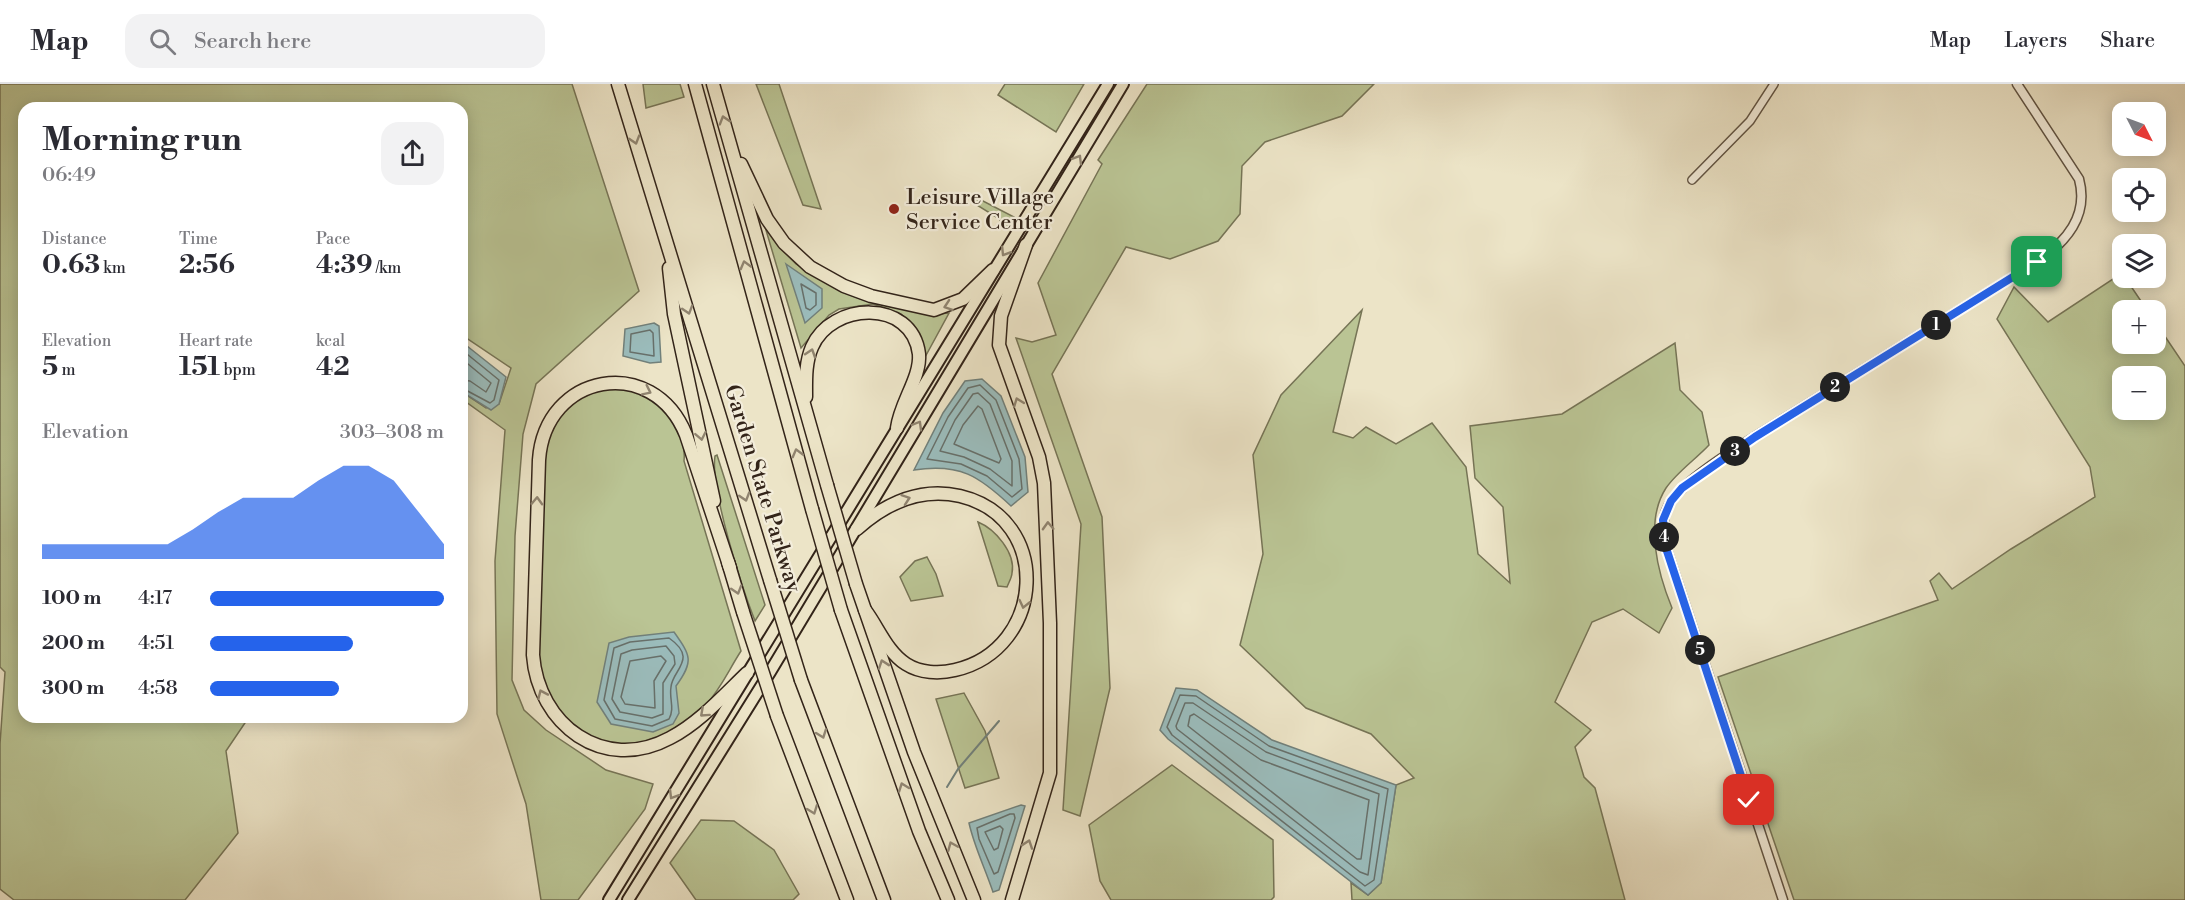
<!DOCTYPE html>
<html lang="en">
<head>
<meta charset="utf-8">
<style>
	:root { --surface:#fff; --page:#f2f2f3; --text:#2b2b33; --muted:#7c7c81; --line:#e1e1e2; --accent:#2563eb }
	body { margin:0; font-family:"Libre Bodoni",serif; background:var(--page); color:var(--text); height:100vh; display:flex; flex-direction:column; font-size:22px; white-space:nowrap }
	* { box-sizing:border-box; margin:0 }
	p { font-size:20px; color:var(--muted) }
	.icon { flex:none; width:33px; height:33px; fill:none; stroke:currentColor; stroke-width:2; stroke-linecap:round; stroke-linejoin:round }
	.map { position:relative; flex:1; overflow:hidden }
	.panel { position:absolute; left:18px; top:18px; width:450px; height:621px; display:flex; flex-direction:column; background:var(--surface); border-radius:18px; box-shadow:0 3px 15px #0003 }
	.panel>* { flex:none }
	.needle { width:39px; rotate:132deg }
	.buttons { position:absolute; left:2112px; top:18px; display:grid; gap:12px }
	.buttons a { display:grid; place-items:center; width:54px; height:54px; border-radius:12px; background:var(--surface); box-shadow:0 3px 15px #0003; font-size:30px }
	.pin { position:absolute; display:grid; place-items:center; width:51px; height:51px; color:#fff; margin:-26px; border-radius:12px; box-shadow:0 3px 9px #0006 }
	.km { position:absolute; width:30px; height:30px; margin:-15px; border-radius:50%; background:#222; color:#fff; font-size:16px; line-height:30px; text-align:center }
	.round { display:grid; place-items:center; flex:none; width:63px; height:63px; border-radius:18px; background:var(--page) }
	.overview { display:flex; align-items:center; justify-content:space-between; height:102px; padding:0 24px }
	h1 { font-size:33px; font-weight:800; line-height:45px }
	.figures { display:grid; grid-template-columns:repeat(3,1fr); gap:9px; height:102px; padding:6px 24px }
	.figures div { display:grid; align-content:center }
	.figures b { font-size:26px; font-weight:800 }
	.figures small { font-size:16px; font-weight:400 }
	.figures p { font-size:16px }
	.chart { height:168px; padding:12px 24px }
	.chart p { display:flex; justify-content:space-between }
	.chart svg { width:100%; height:108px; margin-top:6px; fill:var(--accent); opacity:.7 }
	ul { padding:0 24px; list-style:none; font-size:20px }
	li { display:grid; grid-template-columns:96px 72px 1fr; align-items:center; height:45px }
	li i { height:15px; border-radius:8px; background:var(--accent) }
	header { display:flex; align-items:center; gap:36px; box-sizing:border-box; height:84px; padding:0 30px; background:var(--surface); border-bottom:2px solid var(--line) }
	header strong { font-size:28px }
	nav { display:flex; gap:33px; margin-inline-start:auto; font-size:21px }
	.search { width:420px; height:54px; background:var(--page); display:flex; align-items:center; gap:15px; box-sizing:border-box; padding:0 21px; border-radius:18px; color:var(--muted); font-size:22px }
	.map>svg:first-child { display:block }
	.green { fill:#bac494; stroke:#767456; stroke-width:1.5; fill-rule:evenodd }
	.water { fill:#9bbdbd; stroke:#71807b; stroke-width:1.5 }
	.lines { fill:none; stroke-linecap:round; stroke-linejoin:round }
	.shore { stroke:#67706b; stroke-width:1.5 }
	.stream { stroke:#71807b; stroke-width:2 }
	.minor-casing { stroke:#615444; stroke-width:10 }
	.tertiary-casing { stroke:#615444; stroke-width:11 }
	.trunk-casing { stroke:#332419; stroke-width:14 }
	.motorway-casing { stroke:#332419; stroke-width:15 }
	.minor { stroke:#f3eddb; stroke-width:7 }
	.tertiary { stroke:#f3eddb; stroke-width:8 }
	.trunk { stroke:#ece4c7; stroke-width:10 }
	.motorway { stroke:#ece4c7; stroke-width:12 }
	.motorway-bridge-casing { stroke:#332419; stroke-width:15; stroke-linecap:butt }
	.motorway-bridge { stroke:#ece4c7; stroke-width:12 }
	.oneway { stroke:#908470 }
	.route-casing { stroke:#fff; stroke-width:12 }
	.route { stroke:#2563eb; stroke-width:8 }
	.poi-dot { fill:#8f2418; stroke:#f3eddb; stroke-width:2 }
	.labels { text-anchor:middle; stroke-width:4.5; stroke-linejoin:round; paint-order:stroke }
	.poi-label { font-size:22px; fill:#332419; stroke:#f3eddb; text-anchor:start }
	.street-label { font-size:22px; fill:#332419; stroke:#f3eddb }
</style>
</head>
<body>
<header>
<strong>Map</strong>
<div class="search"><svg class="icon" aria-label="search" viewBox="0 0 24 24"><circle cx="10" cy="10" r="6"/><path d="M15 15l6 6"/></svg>Search here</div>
<nav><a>Map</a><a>Layers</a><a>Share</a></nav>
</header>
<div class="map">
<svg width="2185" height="816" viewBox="0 0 2185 816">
	<rect width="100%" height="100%" fill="#ece4c7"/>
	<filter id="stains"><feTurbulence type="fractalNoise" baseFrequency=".00333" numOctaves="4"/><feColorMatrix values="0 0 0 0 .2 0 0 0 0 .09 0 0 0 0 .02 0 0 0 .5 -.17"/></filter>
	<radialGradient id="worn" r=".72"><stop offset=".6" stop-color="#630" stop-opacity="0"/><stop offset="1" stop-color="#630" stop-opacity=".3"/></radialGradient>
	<g class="green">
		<polygon points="0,0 572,0 639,207 536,300 523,350 515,452 512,596 524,626 546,646 606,686 653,700 645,725 578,816 541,816 526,720 497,630 495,477 505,346 462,315 462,308 486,324 499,320 511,284 462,251 462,24 24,24 24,633 249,633 226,667 238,749 185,816 14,816 0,805 0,660 5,588 0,583"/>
		<polygon points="643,0 680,0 684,13 646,24"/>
		<polygon points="756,0 779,0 821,125 803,121"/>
		<polygon points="1005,0 1084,0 1056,48 998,11"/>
		<polygon points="1147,0 1374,0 1342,32 1265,58 1242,82 1240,130 1218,157 1170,175 1126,163 1052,290 1102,433 1110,604 1080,732 1063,726 1081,440 1016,254 1032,258 1056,251 1038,199 1102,80 1098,76"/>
		<polygon points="970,114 983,117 1014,133 1007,144 998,134 972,118"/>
		<polygon points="763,136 779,162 796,180 840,207 861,215 935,230 949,229 924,275 911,239 901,230 873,220 839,225 829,231 801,264"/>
		<path d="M2122,189l25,37h-25v34h34v-21l29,43v534h-391l-76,-223 220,-77 -8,-19 9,-8 13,16 59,-40 84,-52 -5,-30 -93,-148 17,-32 34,35zM2122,292h34v34h-34z"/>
		<path d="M1362,226l-29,122 20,6 13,-11 30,17 36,-21 34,44 12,87 32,29 -7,-76 -28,-29 -5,-52 92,-12 113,-71 5,47 22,22 7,33c-13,14 -32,27 -43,43 -22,34 -8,86 6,120l-13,25 -36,-24 -31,13 -37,80 36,28 -16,17 9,30 11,11 30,112h-273l-1,-17 17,12 13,-12 15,-98 18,-7 -43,-44 -65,-26 -66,-63 23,-91 -10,-99 28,-60z"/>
		<path d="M602,303c10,1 23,0 33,3 27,11 52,41 49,71l57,190c-13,20 -20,38 -37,56 -39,40 -95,53 -138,12 -5,-5 -12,-10 -15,-17 -6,-10 -9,-23 -14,-34l8,-231 24,-35z"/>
		<path d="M717,371l48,150 -10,16c-13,-33 -45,-132 -40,-165z"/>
		<path d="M978,438c17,7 38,31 34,51 0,4 -3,9 -5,14l-9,-1z"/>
		<polygon points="927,473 936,490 943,512 911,517 900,493 915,477"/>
		<polygon points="964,609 985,647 999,694 965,704 936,615"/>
		<polygon points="1172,681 1273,756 1274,813 1271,816 1111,816 1100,797 1089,741"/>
		<polygon points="701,736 734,737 774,766 799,810 793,816 696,816 670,779"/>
	</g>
	<g class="water">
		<polygon points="786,180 822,205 822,224 805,239"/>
		<polygon points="654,239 659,242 661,278 650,279 623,272 625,245"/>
		<polygon points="462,258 506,293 499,320 491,326 462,308"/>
		<path d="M982,295l19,17 24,61 3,35 -17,14c-32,-30 -51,-43 -97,-36l29,-57 22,-32z"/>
		<path d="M674,548c17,24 20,29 2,54l3,27 -6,11 -20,8 -42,-8 -14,-22 12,-59 20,-6z"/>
		<polygon points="1176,604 1197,606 1272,656 1396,701 1381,799 1368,811 1168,655 1160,646"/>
		<path d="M1021,721l4,1 -26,84 -6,2c-8,-24 -19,-46 -24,-69z"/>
	</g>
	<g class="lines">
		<g class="shore">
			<polygon points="801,200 816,209 816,221 810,226 806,224"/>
			<polygon points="650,246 653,249 654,272 630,268 631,250"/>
			<polyline points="462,266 499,296 494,316 490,319 462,304"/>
			<polyline points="462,275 491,299 486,308 470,297 462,296"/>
			<polygon points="980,301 996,316 1019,375 1022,405 1012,413 987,392 961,380 927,375 948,333 968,304"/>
			<polygon points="978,309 990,320 1012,377 1012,402 990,385 964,373 940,367 955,336 973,310"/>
			<polygon points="978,322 982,325 1001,375 999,379 954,360 963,341"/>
			<path d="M669,554c30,21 3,32 2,49 -2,12 4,21 -2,32l-17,7 -37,-7 -11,-19 10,-52 16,-6z"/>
			<polygon points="666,562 674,572 675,580 663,599 663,630 652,634 620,628 612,615 621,570 632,566"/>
			<polygon points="661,572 666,577 654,597 655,624 625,620 621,613 630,577"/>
			<polygon points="1180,611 1196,612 1269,662 1388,705 1374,796 1365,802 1172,651 1167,643"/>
			<polygon points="1185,619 1193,619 1266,668 1379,710 1368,791 1360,788 1177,645 1176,642"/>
			<polygon points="1194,630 1261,676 1369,716 1361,775 1357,775 1188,642 1190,632"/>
			<polygon points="1010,730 1014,730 1015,734 998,788 994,790 979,755 977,744"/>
			<polygon points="1000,742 1003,745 998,764 994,766 985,748"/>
		</g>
		<polyline class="stream" points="947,703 958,685 999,637"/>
		<defs>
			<polyline id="minor" points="1692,96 1750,37 1774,0"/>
			<path id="tertiary" d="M1783,816l-117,-353c-4,-17 -5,-32 6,-47 18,-26 89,-67 118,-85 82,-51 165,-102 247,-153 29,-20 52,-46 42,-83l-62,-95"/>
			<g id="trunk">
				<polyline points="609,816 1108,0"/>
				<polyline points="628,816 770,588 1123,0"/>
			</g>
			<g id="motorway">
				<polyline points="618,0 770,496"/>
				<polyline points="695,0 812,425"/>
				<polyline points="713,0 827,401"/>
				<polyline points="741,80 767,135 784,159 810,183 844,202 871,212 934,226 963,215 993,186"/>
				<polyline points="669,184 674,230 714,417"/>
				<path d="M806,313c0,-16 -1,-34 6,-50 19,-45 100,-49 107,7 2,23 -19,49 -22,74"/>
				<path d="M857,445c29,-26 63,-42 103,-33 93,22 86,153 -5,174 -16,4 -35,3 -49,-6 -19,-12 -28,-37 -41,-54"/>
				<polyline points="728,478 743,528"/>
				<path d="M730,484l-44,-133c-33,-82 -141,-62 -147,25l-6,195c5,69 70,119 137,83 29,-15 53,-42 77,-65"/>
				<polyline points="856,500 914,668 974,816"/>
				<polyline points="841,526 919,747 948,816"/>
				<polyline points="801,596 884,816"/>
				<polyline points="777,632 847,816"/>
				<polyline points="1012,816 1050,689 1050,539 1044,399 1039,373 999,261 1001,232 1026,161"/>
			</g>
		</defs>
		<use href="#minor" class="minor-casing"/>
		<use href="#tertiary" class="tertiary-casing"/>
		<use href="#trunk" class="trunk-casing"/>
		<use href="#motorway" class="motorway-casing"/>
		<use href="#minor" class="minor"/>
		<use href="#tertiary" class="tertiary"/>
		<use href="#trunk" class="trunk"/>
		<use href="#motorway" class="motorway"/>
		<defs>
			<g id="motorway-bridge">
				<polyline points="827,401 856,500"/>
				<polyline points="812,425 841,526"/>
				<polyline points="770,496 801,596"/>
				<polyline points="743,528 777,632"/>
			</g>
		</defs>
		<use href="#motorway-bridge" class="motorway-bridge-casing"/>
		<use href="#motorway-bridge" class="motorway-bridge"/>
	</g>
	<defs><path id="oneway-chevron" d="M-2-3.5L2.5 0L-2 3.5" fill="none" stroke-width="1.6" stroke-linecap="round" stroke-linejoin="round" transform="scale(1.5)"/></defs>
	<g class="oneway">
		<use href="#oneway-chevron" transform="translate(724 36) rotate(-107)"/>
		<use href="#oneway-chevron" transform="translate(635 56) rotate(73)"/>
		<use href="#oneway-chevron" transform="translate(1078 75) rotate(-59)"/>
		<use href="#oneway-chevron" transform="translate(1005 168) rotate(122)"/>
		<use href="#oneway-chevron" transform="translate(745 181) rotate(-105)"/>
		<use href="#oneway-chevron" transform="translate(948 222) rotate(161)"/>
		<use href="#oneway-chevron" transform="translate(688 226) rotate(73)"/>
		<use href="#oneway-chevron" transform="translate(811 269) rotate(-72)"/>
		<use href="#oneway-chevron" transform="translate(647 307) rotate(26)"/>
		<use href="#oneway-chevron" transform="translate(1018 318) rotate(-111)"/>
		<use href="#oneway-chevron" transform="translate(918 341) rotate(-60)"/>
		<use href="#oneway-chevron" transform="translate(701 352) rotate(79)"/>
		<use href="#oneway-chevron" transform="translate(797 369) rotate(-105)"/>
		<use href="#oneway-chevron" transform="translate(745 413) rotate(73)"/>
		<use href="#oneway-chevron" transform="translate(906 415) rotate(-19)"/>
		<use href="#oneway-chevron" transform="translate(537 417) rotate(-88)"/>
		<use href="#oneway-chevron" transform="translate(1048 442) rotate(-92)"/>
		<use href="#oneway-chevron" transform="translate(737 506) rotate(73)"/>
		<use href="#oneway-chevron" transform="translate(1024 520) rotate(103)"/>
		<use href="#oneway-chevron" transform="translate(883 580) rotate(-109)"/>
		<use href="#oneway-chevron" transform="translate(542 610) rotate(-114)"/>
		<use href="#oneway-chevron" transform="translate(704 629) rotate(138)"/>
		<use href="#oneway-chevron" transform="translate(822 650) rotate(70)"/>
		<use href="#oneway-chevron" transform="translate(903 703) rotate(-110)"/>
		<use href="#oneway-chevron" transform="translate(673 711) rotate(121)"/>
		<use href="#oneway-chevron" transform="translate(813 726) rotate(69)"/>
		<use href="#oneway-chevron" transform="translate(1028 760) rotate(-71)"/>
		<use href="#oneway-chevron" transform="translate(952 762) rotate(-113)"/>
	</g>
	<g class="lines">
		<defs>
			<polyline id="route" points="1749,716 1666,464 1663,436 1671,417 1682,404 1755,353 2037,178"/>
		</defs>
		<use href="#route" class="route-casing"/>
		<use href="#route" class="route"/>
	</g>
	<circle class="poi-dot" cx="894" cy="125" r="6"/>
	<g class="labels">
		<g class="poi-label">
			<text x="906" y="120">Leisure Village<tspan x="906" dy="25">Service Center</tspan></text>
		</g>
		<g class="street-label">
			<text transform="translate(764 404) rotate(73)" y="8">Garden State Parkway</text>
		</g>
	</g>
	<rect width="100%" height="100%" filter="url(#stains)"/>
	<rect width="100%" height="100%" fill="url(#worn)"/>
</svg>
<div class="buttons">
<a><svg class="needle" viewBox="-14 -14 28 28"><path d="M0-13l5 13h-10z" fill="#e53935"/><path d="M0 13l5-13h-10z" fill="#7c7c81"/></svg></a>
<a><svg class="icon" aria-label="locate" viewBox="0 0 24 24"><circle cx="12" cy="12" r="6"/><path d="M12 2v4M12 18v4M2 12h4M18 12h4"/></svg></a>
<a><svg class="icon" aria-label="layers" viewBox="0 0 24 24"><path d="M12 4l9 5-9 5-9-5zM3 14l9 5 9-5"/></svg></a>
<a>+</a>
<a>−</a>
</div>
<div class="pin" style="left:2037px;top:178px;background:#1e9e55"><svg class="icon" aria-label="arrive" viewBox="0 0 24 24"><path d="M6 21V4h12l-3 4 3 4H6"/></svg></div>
<div class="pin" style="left:1749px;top:716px;background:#d93025"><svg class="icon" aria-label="check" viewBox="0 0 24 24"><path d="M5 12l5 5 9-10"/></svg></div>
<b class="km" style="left:1936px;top:241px">1</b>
<b class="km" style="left:1835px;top:303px">2</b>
<b class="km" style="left:1735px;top:367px">3</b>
<b class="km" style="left:1664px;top:453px">4</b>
<b class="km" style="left:1700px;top:566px">5</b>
<section class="panel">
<div class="overview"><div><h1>Morning run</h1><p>06:49</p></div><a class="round"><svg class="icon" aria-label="share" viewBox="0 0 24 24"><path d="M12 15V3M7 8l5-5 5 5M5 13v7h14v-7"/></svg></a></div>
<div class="figures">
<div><p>Distance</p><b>0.63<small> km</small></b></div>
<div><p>Time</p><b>2:56</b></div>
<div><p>Pace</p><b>4:39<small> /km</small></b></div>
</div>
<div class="figures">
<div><p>Elevation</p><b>5<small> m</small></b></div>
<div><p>Heart rate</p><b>151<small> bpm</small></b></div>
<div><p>kcal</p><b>42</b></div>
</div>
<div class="chart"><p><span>Elevation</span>303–308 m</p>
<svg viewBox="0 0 160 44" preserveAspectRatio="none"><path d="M0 44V38L10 38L20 38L30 38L40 38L50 38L60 32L70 25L80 19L90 19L100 19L110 12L120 6L130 6L140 12L150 25L160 38V44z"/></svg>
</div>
<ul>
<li><b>100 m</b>4:17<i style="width:100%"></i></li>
<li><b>200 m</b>4:51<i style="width:61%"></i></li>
<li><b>300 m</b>4:58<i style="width:55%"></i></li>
</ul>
</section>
</div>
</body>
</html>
